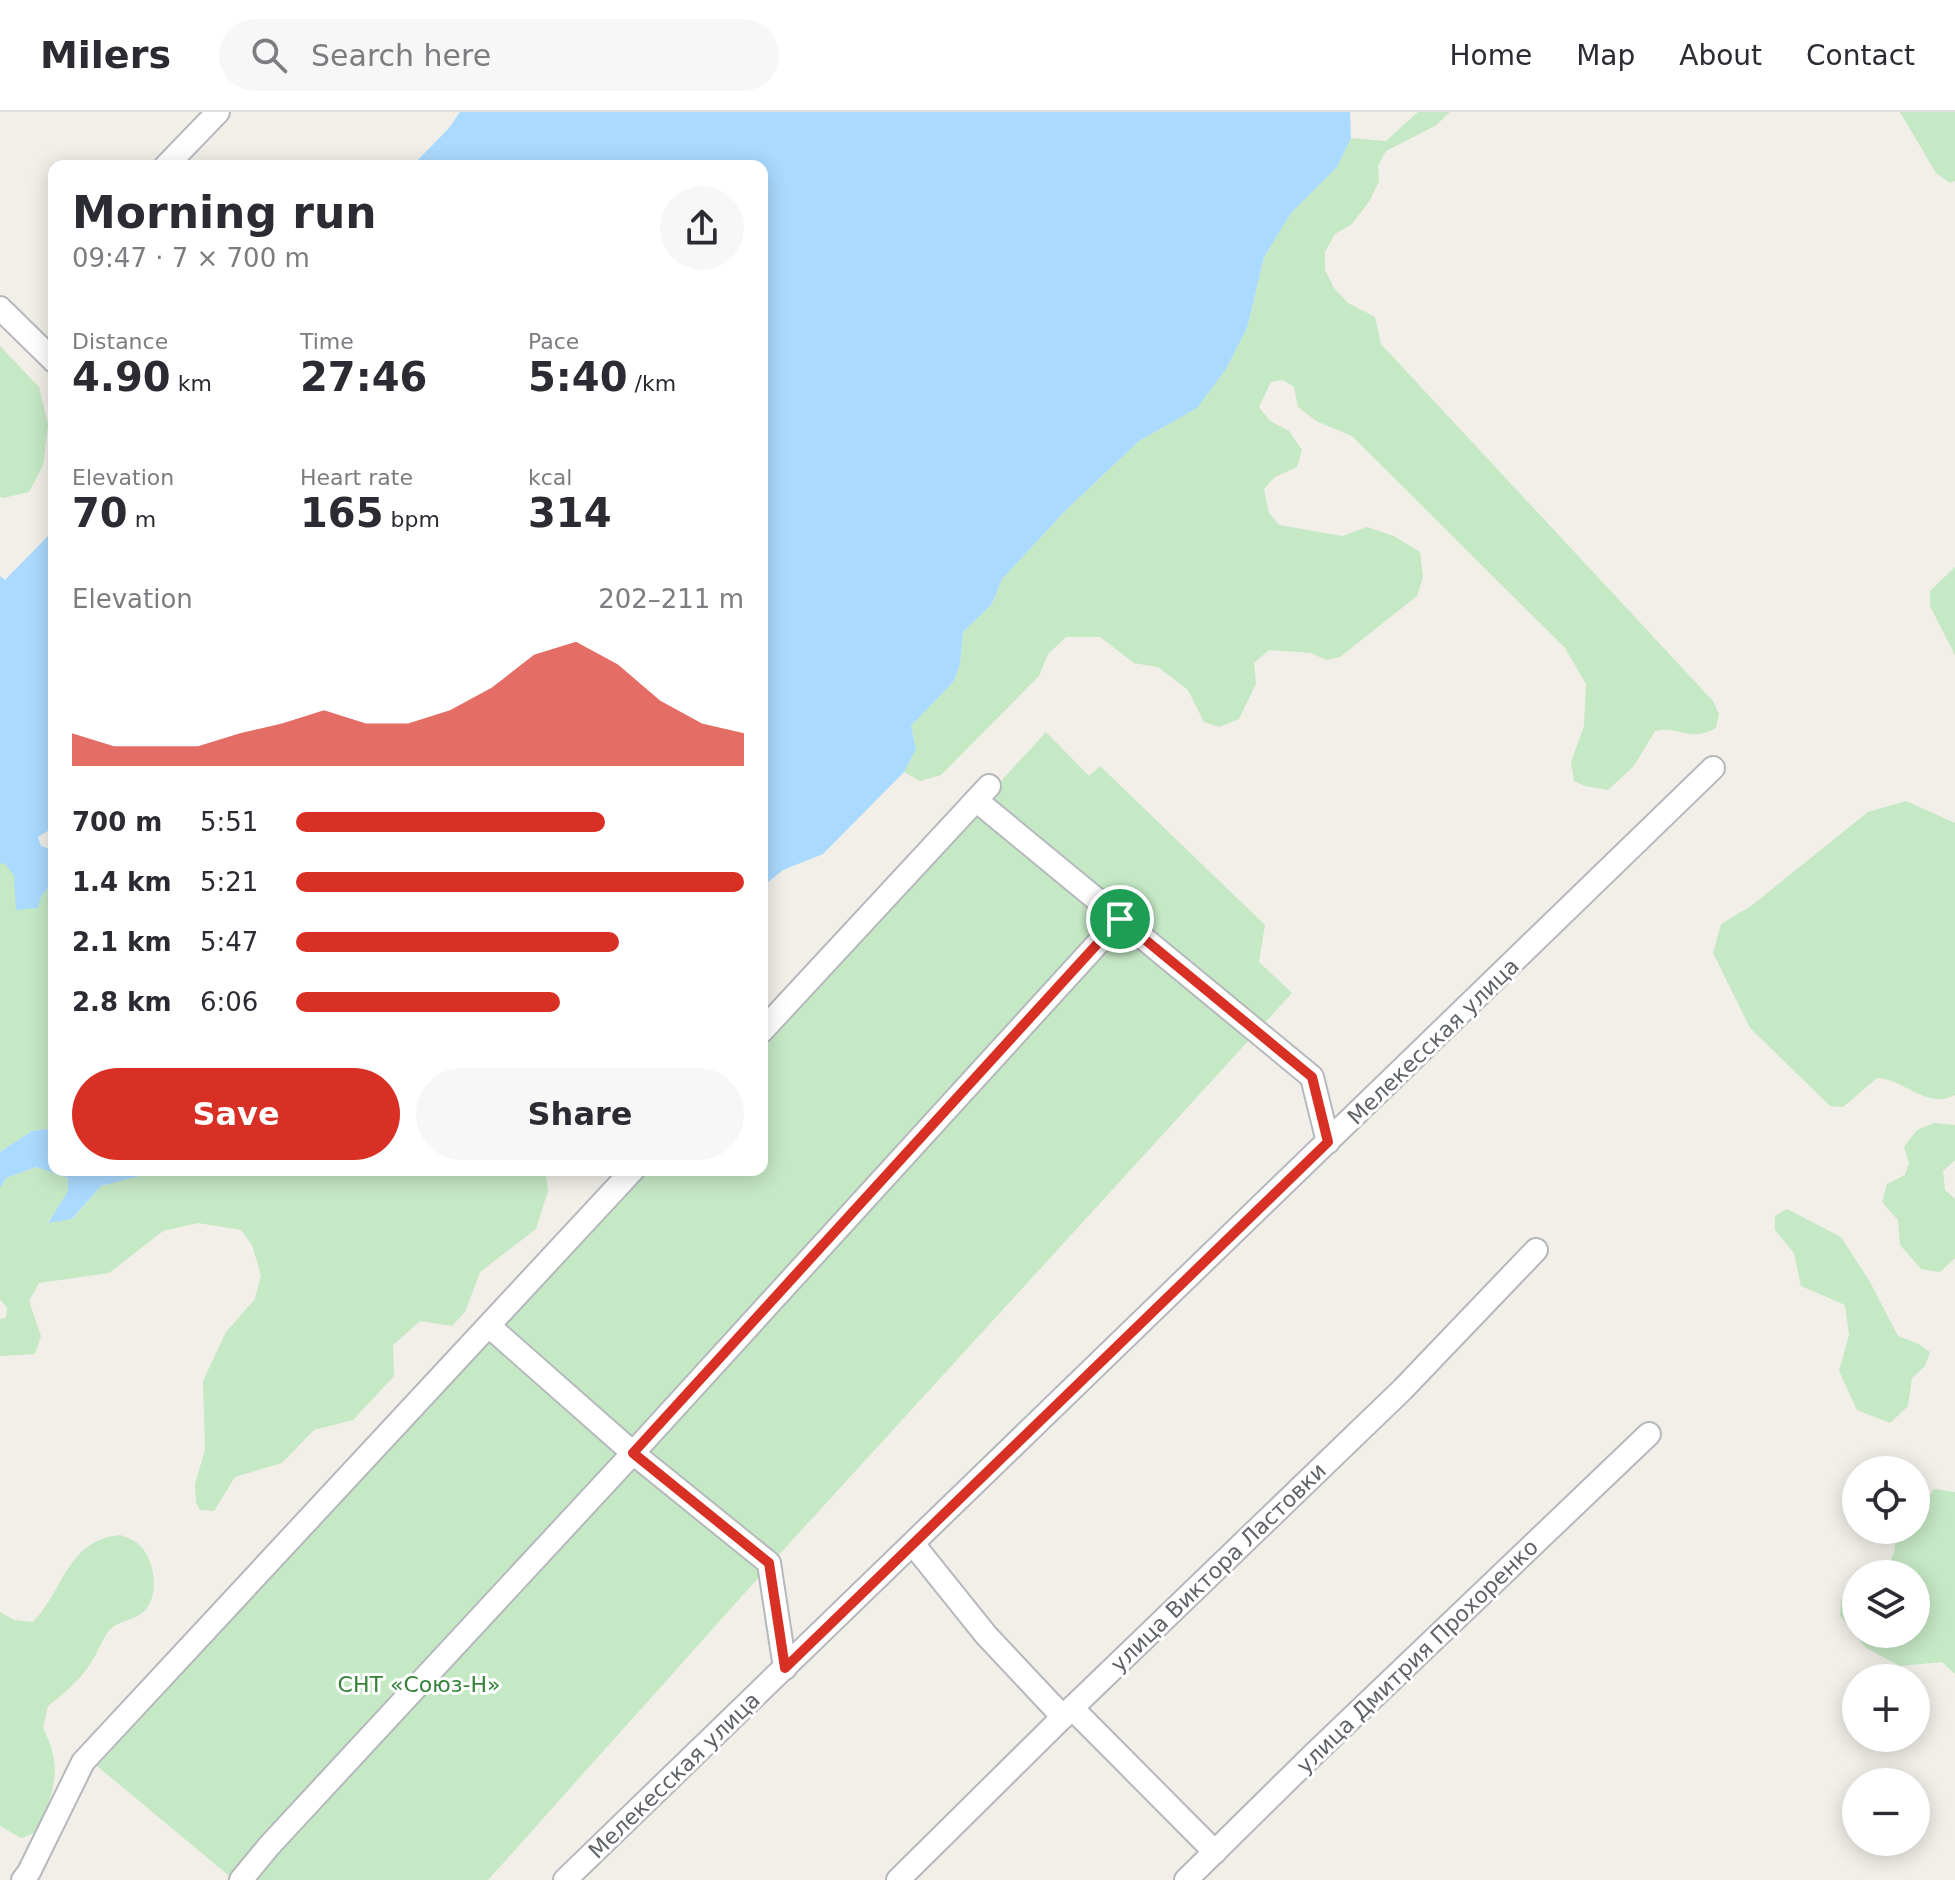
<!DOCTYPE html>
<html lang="en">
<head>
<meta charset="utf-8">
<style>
	:root { --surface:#fff; --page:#f7f7f7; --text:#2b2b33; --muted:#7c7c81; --line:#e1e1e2; --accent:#d93025 }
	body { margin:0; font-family:"DejaVu Sans",sans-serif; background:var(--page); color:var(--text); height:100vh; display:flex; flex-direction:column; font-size:30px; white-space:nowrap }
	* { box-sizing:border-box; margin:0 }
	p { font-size:26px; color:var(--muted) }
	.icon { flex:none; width:44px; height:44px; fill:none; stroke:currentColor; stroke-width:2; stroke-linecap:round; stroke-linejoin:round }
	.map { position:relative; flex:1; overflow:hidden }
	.panel { position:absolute; left:48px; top:48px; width:720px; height:1016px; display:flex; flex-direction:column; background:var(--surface); border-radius:16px; box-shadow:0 4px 20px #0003 }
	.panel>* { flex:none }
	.controls { position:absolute; left:1842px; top:1344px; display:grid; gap:16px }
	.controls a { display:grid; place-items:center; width:88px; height:88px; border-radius:50%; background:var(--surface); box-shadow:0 4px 20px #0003; font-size:40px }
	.pin { position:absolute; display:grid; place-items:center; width:68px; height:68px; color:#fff; margin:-34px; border:4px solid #fff; border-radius:50%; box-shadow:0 2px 8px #0007 }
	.round { display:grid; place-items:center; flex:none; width:84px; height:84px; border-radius:42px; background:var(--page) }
	.headline { display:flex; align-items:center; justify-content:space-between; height:136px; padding:0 24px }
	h1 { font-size:44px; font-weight:700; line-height:60px }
	.figures { display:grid; grid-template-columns:repeat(3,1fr); gap:12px; height:136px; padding:8px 24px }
	.figures div { display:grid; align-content:center }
	.figures b { font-size:40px; font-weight:700 }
	.figures small { font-size:22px; font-weight:400 }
	.figures p { font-size:22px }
	.chart { height:224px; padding:16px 24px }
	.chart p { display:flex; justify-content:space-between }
	.chart svg { width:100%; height:144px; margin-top:8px; fill:var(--accent); opacity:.7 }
	.primary-button { display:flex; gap:16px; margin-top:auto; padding:16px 24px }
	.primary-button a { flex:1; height:92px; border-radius:48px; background:var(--accent); color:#fff; font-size:32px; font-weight:700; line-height:92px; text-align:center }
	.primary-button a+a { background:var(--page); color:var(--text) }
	ul { padding:0 24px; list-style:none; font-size:26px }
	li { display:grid; grid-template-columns:128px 96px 1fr; align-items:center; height:60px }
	li i { height:20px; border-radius:10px; background:var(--accent) }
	header { display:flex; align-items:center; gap:48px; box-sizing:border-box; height:112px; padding:0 40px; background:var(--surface); border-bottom:2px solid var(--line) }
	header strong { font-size:38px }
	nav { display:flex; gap:44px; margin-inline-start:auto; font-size:28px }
	.search { width:560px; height:72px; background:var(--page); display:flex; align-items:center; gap:20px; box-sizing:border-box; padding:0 28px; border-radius:44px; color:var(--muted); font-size:30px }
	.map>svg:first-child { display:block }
	.green { fill:#c5e8c5 }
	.water { fill:#aadaff }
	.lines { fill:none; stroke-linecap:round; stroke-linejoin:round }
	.minor-casing { stroke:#b5b8bc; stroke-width:26 }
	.minor { stroke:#fff; stroke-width:22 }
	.route-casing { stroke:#fff; stroke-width:16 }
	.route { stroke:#d93025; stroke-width:10 }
	.labels { text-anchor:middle; stroke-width:6; stroke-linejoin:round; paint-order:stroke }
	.street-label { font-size:22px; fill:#5f6368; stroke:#fff }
	.park-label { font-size:22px; fill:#348238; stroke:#fff }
</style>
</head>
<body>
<header>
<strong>Milers</strong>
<div class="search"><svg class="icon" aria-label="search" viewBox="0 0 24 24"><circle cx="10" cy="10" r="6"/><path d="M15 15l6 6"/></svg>Search here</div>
<nav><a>Home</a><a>Map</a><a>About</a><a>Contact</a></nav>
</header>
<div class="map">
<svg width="1955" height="1768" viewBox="0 0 1955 1768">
	<rect width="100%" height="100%" fill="#f1efe8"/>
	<g class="green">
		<path d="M1418,0h32l-15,14 -49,25 -8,15 1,15 -9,19 -18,24 -17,10 -10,18v18l9,18 14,15 27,14 6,27 332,357 6,13 -3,14c-27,15 -37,-3 -61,3l-21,35 -26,24 -23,-4 -11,-5 -3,-19 13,-36 2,-42 -21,-36 -213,-212 -36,-15 -18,-14 -4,-20 -11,-7 -12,2 -12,25 11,14 19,10 13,19 -5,17 -22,10 -11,12 5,24 10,12 63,11 25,-9 27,9 26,16 3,25 -6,19 -77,61 -14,3 -15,-7 -42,-3 -15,13 2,21 -17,35 -20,8 -15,-5 -16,-32 -30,-23 -24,-4 -34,-26h-34l-18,17 -9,22 -98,99 -21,6 -16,-9 12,-23 -5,-23 43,-45 6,-17 3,-32 29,-28 10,-25 64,-69 73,-69 58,-33 29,-39 21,-41 17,-71 27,-44 46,-46 14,-29 35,3z"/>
		<polygon points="1900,0 1955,0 1955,69 1950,71 1936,61"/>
		<polygon points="0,234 39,275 48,312 43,353 29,380 3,386 0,385"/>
		<polygon points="1955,455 1955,543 1930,494 1930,479"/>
		<polygon points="1046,620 1089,664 1100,654 1265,813 1259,850 1292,881 776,1446 488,1768 234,1768 97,1654 644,1058 762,1058 762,930"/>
		<path d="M1906,689l49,22v272c-29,15 -50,-16 -78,-17l-34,29 -13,-1 -80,-78 -37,-75 8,-29 30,-18 117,-94z"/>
		<polygon points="5,750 14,764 41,785 54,768 54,1016 32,1019 0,1040 0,752"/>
		<polygon points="1934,1011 1955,1013 1955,1048 1943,1059 1945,1078 1955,1087 1955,1146 1940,1160 1921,1157 1900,1133 1898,1108 1882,1090 1887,1072 1905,1063 1909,1051 1904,1035 1917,1018"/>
		<polygon points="36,1055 68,1066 69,1079 48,1110 73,1107 101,1074 162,1058 545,1058 548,1079 536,1117 480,1160 465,1200 452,1214 420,1209 393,1233 394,1264 353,1308 314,1318 282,1351 235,1365 214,1399 200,1398 196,1391 195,1372 205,1338 203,1269 226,1220 255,1187 261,1163 252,1133 241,1118 198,1111 163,1119 109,1161 39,1171 29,1189 41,1224 35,1242 0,1244 0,1207 6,1206 7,1196 0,1187 0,1076 6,1066"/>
		<polygon points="1787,1097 1841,1125 1870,1170 1898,1224 1917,1231 1930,1240 1925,1254 1912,1266 1908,1294 1890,1311 1857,1298 1839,1259 1849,1223 1845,1193 1801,1174 1794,1141 1775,1118 1775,1104"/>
		<path d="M1934,1377l21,3v182l-13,-12 -42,4 -34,-18 -26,-32 1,-16 15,-20v54h60v-60h-52c21,-8 31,-9 31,-33l-13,-11h34v-31l12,-1z"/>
		<path d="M120,1423c5,2 13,4 17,8 19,14 25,59 2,72 -11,7 -23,6 -32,18 -6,9 -9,19 -15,28 -11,18 -27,32 -44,45l-5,22c21,41 11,66 -8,105l-14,5 -21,-12v-214l14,8 19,2c32,-33 33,-81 87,-87z"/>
	</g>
	<g class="water">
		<polygon points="460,0 1350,0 1351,26 1337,55 1291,101 1264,145 1247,216 1226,257 1197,296 1139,329 1066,398 1002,467 992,492 963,520 960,552 954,569 911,614 916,637 904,660 823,742 783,758 762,775 762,54 412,54 449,16"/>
		<polygon points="54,418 54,715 38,725 41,734 54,738 54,768 41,785 38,796 16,798 14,764 5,751 0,752 0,464 5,468"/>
		<polygon points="54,1016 54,1058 162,1058 101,1074 72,1107 48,1111 68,1079 68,1066 36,1055 6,1066 0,1076 0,1040 32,1019"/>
	</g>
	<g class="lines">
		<defs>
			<g id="minor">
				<polyline points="166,54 218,0"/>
				<polyline points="0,196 54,249"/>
				<polyline points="976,688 1312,965 1328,1030"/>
				<polyline points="762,919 989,674"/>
				<polyline points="489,1214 633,1341 769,1451 785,1556"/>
				<polyline points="913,1432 986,1523 1063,1605"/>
				<polyline points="1072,1596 1215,1740"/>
				<polyline points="23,1768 29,1760 83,1650 633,1058"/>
				<polyline points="241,1768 269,1734 633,1341 1120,807"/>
				<polyline points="565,1768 1713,656"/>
				<polyline points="898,1768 1072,1596 1403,1277 1536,1138"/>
				<polyline points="1186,1768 1316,1640 1649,1322"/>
			</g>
		</defs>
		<use href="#minor" class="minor-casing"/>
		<use href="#minor" class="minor"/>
	</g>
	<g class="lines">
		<defs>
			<polygon id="route" points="1120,807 1312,965 1328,1030 785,1556 769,1451 633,1341"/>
		</defs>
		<use href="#route" class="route-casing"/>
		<use href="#route" class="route"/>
	</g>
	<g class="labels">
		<g class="street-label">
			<text transform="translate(1433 929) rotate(-44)" y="8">Мелекесская улица</text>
			<text transform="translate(1218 1455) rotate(-44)" y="8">улица Виктора Ластовки</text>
			<text transform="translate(1417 1544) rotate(-44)" y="8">улица Дмитрия Прохоренко</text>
			<text transform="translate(674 1663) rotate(-44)" y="8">Мелекесская улица</text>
		</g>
		<g class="park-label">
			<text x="419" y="1580">СНТ «Союз-Н»</text>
		</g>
	</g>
</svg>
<div class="controls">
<a><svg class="icon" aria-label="locate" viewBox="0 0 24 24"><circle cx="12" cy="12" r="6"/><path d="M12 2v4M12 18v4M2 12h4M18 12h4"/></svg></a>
<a><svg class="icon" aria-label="layers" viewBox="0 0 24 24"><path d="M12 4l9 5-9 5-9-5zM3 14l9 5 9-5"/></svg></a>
<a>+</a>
<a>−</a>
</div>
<div class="pin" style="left:1120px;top:807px;background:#1e9e55"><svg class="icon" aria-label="arrive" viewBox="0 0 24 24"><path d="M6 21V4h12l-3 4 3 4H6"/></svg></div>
<section class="panel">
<div class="headline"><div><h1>Morning run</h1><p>09:47 · 7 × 700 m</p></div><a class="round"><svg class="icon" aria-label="share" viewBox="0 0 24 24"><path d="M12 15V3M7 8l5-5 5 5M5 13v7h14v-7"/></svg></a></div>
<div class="figures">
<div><p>Distance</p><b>4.90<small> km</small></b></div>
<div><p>Time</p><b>27:46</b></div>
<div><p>Pace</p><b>5:40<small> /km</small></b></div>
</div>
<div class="figures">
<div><p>Elevation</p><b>70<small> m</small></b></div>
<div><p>Heart rate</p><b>165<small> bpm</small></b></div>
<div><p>kcal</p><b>314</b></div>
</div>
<div class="chart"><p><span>Elevation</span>202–211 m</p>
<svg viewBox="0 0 160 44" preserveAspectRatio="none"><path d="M0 44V34L10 38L20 38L30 38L40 34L50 31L60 27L70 31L80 31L90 27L100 20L110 10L120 6L130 13L140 24L150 31L160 34V44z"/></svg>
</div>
<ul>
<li><b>700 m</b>5:51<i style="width:69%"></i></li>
<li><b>1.4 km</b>5:21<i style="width:100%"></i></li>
<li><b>2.1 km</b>5:47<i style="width:72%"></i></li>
<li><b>2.8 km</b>6:06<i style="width:59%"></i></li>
</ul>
<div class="primary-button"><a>Save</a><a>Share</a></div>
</section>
</div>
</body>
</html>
